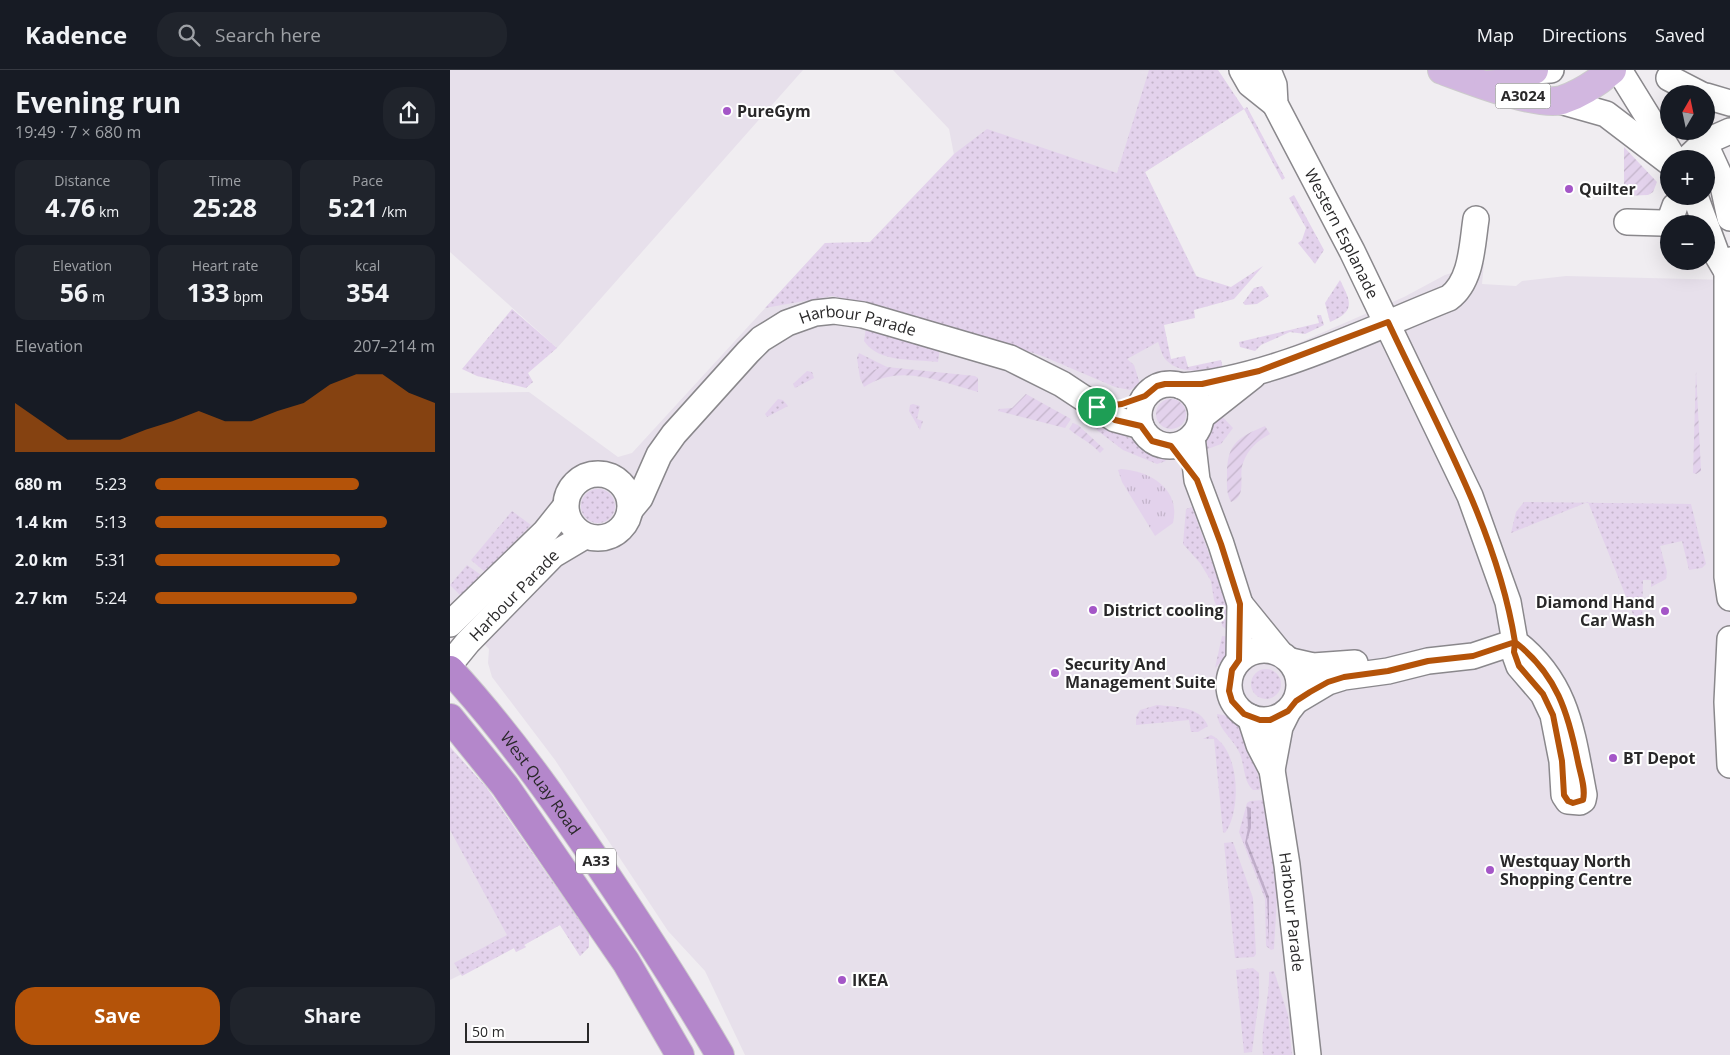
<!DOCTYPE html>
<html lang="en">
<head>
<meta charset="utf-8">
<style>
	:root { --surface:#171b24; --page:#20242c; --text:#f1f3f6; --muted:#9ea1a6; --line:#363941; --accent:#b45309 }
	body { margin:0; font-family:"Open Sans",sans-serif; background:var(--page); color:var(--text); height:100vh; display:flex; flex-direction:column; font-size:19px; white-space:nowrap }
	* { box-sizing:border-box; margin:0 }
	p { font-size:16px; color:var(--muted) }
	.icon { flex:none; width:28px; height:28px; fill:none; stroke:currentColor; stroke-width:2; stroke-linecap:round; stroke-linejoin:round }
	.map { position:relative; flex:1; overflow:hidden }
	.panel { display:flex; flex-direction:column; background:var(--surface); width:450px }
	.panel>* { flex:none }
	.needle { width:32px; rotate:9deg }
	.fabs { position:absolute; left:1210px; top:15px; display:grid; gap:10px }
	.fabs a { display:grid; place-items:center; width:55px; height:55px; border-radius:50%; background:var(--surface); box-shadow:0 5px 20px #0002; font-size:25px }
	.scale { position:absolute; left:15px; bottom:12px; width:124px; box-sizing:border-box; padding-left:5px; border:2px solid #292829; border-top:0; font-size:14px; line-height:18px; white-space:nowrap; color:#292829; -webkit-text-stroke:4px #fff; paint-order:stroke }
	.pin { position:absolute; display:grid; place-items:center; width:42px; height:42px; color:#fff; margin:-21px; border:2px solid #fff; border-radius:50%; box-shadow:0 1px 5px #0007 }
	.round { display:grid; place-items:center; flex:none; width:52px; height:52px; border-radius:20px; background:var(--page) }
	.overview { display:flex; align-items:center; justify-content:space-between; height:85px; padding:0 15px }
	h1 { font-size:28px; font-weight:700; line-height:38px }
	.figures { display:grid; grid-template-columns:repeat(3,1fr); gap:8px; height:85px; padding:5px 15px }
	.figures div { display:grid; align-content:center; border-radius:12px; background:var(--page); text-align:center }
	.figures b { font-size:25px; font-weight:700 }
	.figures small { font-size:14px; font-weight:400 }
	.figures p { font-size:14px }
	.chart { height:140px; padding:10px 15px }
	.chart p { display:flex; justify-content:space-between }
	.chart svg { width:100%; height:90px; margin-top:5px; fill:var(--accent); opacity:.7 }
	.primary-button { display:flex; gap:10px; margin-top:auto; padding:10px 15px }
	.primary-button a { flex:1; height:58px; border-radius:20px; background:var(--accent); color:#fff; font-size:20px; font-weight:700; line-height:58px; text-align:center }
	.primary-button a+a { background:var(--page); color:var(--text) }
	ul { padding:0 15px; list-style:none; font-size:16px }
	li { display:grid; grid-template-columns:80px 60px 1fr; align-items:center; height:38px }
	li i { height:12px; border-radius:6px; background:var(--accent) }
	header { display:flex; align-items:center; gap:30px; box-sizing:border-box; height:70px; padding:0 25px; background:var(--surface); border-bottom:1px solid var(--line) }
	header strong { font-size:24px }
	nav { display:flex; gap:28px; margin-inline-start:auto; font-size:18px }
	.search { width:350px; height:45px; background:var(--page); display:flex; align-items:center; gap:12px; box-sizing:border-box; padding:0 18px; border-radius:20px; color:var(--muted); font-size:19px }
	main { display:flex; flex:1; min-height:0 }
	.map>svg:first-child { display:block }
	.built { fill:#e7e0eb }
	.grass { fill:url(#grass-dots) }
	.park { fill:url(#park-tufts) }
	.garden { fill:url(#garden-furrows) }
	.water { fill:url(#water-ripples) }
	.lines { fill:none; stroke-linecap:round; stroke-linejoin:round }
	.minor-casing { stroke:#8a888c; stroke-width:28 }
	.major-casing { stroke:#cccbcc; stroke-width:30 }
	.highway-casing { stroke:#cccbcc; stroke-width:30 }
	.minor { stroke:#fff; stroke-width:25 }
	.major { stroke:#d2b7e0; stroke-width:28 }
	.highway { stroke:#b487cb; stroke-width:28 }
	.route-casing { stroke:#fff; stroke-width:10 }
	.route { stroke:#b45309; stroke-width:6 }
	.poi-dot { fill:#a456c7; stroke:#fff; stroke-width:2 }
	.labels { text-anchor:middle; stroke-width:4; stroke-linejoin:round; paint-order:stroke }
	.shield { fill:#fff; stroke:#696869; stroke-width:1 }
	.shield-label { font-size:15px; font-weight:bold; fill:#292829 }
	.poi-label { font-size:16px; font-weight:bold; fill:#292829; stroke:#fff; text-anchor:start }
	.street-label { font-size:16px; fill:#292829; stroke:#fff }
</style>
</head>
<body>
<header>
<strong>Kadence</strong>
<div class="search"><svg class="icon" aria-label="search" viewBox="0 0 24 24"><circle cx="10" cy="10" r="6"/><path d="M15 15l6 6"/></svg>Search here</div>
<nav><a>Map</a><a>Directions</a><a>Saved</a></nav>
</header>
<main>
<section class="panel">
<div class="overview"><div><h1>Evening run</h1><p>19:49 · 7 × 680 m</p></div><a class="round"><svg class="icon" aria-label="share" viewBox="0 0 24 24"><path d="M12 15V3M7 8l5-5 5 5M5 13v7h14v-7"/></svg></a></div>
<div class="figures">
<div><p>Distance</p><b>4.76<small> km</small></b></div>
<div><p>Time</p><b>25:28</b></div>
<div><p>Pace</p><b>5:21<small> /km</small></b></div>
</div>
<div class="figures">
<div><p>Elevation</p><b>56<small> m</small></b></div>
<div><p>Heart rate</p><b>133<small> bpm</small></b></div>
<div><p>kcal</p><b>354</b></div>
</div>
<div class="chart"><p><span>Elevation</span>207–214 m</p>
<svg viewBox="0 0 160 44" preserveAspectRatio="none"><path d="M0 44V20L10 29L20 38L30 38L40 38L50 33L60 29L70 24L80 29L90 29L100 24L110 20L120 11L130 6L140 6L150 15L160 20V44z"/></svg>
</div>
<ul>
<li><b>680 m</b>5:23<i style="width:73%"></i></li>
<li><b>1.4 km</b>5:13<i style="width:83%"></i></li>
<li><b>2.0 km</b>5:31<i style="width:66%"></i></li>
<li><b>2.7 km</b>5:24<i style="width:72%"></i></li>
</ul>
<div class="primary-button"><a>Save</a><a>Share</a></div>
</section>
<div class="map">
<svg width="1280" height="985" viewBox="0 0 1280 985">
	<defs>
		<pattern id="grass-dots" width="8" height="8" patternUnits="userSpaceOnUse" patternTransform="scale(1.25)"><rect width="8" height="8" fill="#e3d2ec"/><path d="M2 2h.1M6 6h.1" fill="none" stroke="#c3b4ca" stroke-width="1.8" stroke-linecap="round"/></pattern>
		<pattern id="park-tufts" width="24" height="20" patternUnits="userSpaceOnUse" patternTransform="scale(1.25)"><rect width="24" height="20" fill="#e3d2ec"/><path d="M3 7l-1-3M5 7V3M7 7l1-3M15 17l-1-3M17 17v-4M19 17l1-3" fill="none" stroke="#c3b4ca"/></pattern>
		<pattern id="garden-furrows" width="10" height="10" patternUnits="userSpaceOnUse" patternTransform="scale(1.25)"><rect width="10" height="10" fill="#e3d2ec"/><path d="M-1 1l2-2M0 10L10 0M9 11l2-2" fill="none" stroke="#c3b4ca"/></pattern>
		<pattern id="water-ripples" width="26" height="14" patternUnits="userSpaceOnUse" patternTransform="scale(1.25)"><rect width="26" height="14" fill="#bfadc9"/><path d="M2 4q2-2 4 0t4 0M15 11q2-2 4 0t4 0" fill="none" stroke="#9b8da3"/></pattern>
	</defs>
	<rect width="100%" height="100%" fill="#f0edf1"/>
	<g class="built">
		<polygon points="0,0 353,0 107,278 0,182"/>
		<polygon points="443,0 768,0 794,39 695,102 758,229 713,250 708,272 722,294 741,301 752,302 805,292 954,227 995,205 1034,193 1032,214 1066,216 1072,211 1116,206 1280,210 1280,985 295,985 255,901 218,861 105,690 42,607 38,593 39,579 0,539 0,323 79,322 168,387 182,383 375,173 420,172 504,85 499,59"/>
		<polygon points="0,677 36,717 139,864 139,877 130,886 110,855 74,875 76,877 66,882 64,878 0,910"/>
	</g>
	<g class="grass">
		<path d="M699,0h69l26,39 3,-2 38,71 -3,2 -38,-71 -99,63 51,104 35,11 32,-21 -29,33 -40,11 1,8 -31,7 7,34 14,-3 3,11 33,-7 2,8c-18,3 -43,7 -57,-8 -4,-4 -6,-13 -8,-18l-31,17 7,6 6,19 -10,6 -15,-3 -75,-32 -158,-49 -50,-10 -67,12 60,-65 45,-1 84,-88 33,-25 130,44z"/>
		<polygon points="844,125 874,180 865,194 848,173 852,170 856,158 839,128"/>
		<path d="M890,210c11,22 16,31 -10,42l-5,-19z"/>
		<polygon points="812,216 819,226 807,234 795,235 793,233 804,218"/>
		<polygon points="62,239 107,278 78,303 83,312 76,318 27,306 12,299"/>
		<polygon points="867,245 871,245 874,255 855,264 840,262 811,275 805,281 790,277 789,272 869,253"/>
		<path d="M416,258l74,20 -2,14c-23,-3 -60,1 -74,-21z"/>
		<polygon points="409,283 437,297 423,300 410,308 407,288"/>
		<polygon points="357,301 362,302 364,308 345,318 343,314"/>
		<polygon points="328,329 333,330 338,336 317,347 315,344"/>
		<polygon points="463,334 470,336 467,349 473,351 470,360 459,341 460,335"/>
		<polygon points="636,342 665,361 701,378 716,391 707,394 673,380 631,348"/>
		<polygon points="769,343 783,358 771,374 755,380 757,363"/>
		<circle cx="148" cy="436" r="17"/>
		<polygon points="1074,432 1241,434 1256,494 1252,498 1239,500 1232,471 1210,476 1217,502 1216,509 1201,517 1201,510 1193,510 1192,553 1187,554 1138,432 1061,463 1066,442"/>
		<polygon points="742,437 779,539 777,560 772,556 770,545 764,530 761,511 750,493 733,474 736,439"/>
		<polygon points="62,441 81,455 35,502 21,490"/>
		<polygon points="17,495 31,505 11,526 0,515"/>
		<polygon points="772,566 783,567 780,582 765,598"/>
		<circle cx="816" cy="614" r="15"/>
		<path d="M707,635c19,2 43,1 51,21l-10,6h-7l-2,-12 -53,5v-8l4,-7z"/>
		<path d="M767,644c6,1 13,2 18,6 14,10 21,50 26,66l-2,4h-6c-10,-9 -8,-24 -13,-36 -6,-15 -21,-23 -23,-40z"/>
		<path d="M761,665c29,13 31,75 14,98l-2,-1 -9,-93h-11z"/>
		<polygon points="0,677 36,717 139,864 139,877 130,886 110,855 74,875 76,877 66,882 64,878 12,906 4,893 57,865 0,760"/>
		<polygon points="813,730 821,769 827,825 824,879 821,880 816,876 815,829 789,762 797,733 800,731"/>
		<polygon points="783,772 803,828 806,884 804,887 785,888 774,773"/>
		<polygon points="803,898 809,903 809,928 802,982 794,983 786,900"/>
		<path d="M824,901l14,44 4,40h-29c-3,-28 7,-56 6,-83z"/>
	</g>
	<path class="park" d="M671,399c29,2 60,20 52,54l-18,13 -33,-54 -4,-12z"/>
	<g class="garden">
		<polygon points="1174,77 1207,112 1203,122 1198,125 1174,126"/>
		<path d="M437,297l88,9 3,2v14c-39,-10 -76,-29 -114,-5l-4,-9 13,-8z"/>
		<polygon points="1246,301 1251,401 1246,404 1243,403"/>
		<polygon points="576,324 621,349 615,358 548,341 549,339 562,338"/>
		<circle cx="721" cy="344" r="15"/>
		<path d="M623,353l5,2 26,24 -4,4c-9,-11 -21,-15 -31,-24z"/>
		<path d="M815,356l5,8c-13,7 -22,15 -27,29 -5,13 5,33 -12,39 -5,-10 -4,-17 -4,-28 0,-31 12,-37 38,-48z"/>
	</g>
	<polygon class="water" points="797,737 801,738 801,758 797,771 819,827 819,873 817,829 795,773 798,758"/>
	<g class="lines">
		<defs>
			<g id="minor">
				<polyline points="792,0 800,14 825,34"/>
				<path id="s1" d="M818,0l6,15 1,19 77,147 118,245 38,106 7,40 -1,10 5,14 24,28 10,21 9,46 2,34 4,6 12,1 3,-2 1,-5c-12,-62 -16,-112 -69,-153"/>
				<polyline points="1169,0 1224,89"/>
				<polyline points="1083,1 1101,0"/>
				<polyline points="1219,8 1250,24"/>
				<polyline points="1256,26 1280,33"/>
				<polyline points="1110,31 1156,44 1219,92"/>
				<polyline points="1249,61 1272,111 1280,148"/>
				<polyline points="1237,89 1255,72 1280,61"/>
				<polyline points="1245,126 1267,185 1277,202"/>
				<polyline points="1177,152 1212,153 1220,150 1225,136"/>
				<polyline points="1280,190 1277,202 1277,507 1280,528"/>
				<circle cx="720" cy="345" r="31"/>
				<path d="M731,316c87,-6 187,-56 268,-88 23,-17 23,-53 27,-79"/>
				<polyline points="751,347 803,306"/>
				<polyline points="742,367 747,410 771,474 790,534 789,590"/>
				<circle cx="148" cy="436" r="32"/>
				<path id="s2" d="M180,440l10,-12 19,-43 15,-21 74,-82 13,-13 26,-16 28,-10 19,-2 29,4 147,43 52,26 53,35 26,7"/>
				<polyline points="790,534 829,582"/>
				<polyline points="0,554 95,462 115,437"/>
				<polyline points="1280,569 1277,632 1280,695"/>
				<circle cx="814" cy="615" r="35"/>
				<polyline points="841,591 863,596 905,593"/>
				<path id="s3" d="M0,594l18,-22 85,-87 32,-19"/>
				<polyline points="846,631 878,612 894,607 938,601 978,591 1023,586 1065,572"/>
				<path id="s4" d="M800,647l9,28 13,25 15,95 21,190"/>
				<polyline points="822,700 830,657 838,641"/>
			</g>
			<g id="major">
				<path d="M992,0c25,9 95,37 120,30 18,-6 36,-18 50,-30"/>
				<polyline points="1038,15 1055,13 1084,0"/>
			</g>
			<g id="highway">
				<path id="s5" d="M0,600c57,62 105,130 152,199 41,61 81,122 118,186"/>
				<polyline points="0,648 55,716 176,892 230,985"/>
			</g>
		</defs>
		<use href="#minor" class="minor-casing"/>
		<use href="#major" class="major-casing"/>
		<use href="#highway" class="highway-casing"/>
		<use href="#minor" class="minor"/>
		<use href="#major" class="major"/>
		<use href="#highway" class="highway"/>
	</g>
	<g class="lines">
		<defs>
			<path id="route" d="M647,337l18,13 26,6 11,15 19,5 26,34 24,64 19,60 -1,56 -7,10 -3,21 3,10 12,13 16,6h10l18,-9 8,-10 14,-9 18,-10 16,-5 44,-6 40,-10 45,-5 42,-14 -1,10 5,14 24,28 10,21 9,46 2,34 4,6 5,2 10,-3c3,-12 -3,-27 -5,-38 -10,-50 -21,-87 -63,-120 -18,-113 -79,-217 -127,-320l-129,49 -57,13h-37l-8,2 -12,10 -23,8 -25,3"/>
		</defs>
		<use href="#route" class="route-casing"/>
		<use href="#route" class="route"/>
	</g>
	<g class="poi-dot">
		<circle cx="277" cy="41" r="5"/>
		<circle cx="1119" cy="119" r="5"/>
		<circle cx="643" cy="540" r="5"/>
		<circle cx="1215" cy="541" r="5"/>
		<circle cx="605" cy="603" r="5"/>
		<circle cx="1163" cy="688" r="5"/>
		<circle cx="1040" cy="800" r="5"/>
		<circle cx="392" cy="910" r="5"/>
	</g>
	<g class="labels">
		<g class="shield">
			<rect x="1045.5" y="13.5" width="55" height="25" rx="4"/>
			<rect x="126" y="778.5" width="40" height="25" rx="4"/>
		</g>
		<g class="shield-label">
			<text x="1073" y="31">A3024</text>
			<text x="146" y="796">A33</text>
		</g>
		<g class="poi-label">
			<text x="287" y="47">PureGym</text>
			<text x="1129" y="125">Quilter</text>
			<text x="1205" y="538" text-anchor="end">Diamond Hand<tspan x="1205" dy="18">Car Wash</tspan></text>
			<text x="653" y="546">District cooling</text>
			<text x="615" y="600">Security And<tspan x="615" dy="18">Management Suite</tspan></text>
			<text x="1173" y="694">BT Depot</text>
			<text x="1050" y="797">Westquay North<tspan x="1050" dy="18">Shopping Centre</tspan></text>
			<text x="402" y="916">IKEA</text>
		</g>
		<g class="street-label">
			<text dy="6" stroke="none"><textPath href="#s1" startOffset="181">Western Esplanade</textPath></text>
			<text dy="6" stroke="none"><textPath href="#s2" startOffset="321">Harbour Parade</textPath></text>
			<text dy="6" stroke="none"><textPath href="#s3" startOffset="94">Harbour Parade</textPath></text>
			<text dy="6" stroke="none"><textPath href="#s5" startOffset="145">West Quay Road</textPath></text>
			<text dy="6" stroke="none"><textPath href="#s4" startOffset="201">Harbour Parade</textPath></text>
		</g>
	</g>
</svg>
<div class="fabs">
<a><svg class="needle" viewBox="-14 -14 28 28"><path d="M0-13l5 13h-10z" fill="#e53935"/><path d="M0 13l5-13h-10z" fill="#9ea1a6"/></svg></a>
<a>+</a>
<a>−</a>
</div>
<div class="scale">50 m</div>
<div class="pin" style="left:647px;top:337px;background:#1e9e55"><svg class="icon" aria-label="arrive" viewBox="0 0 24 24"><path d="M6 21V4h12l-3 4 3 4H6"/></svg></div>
</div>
</main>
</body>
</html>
